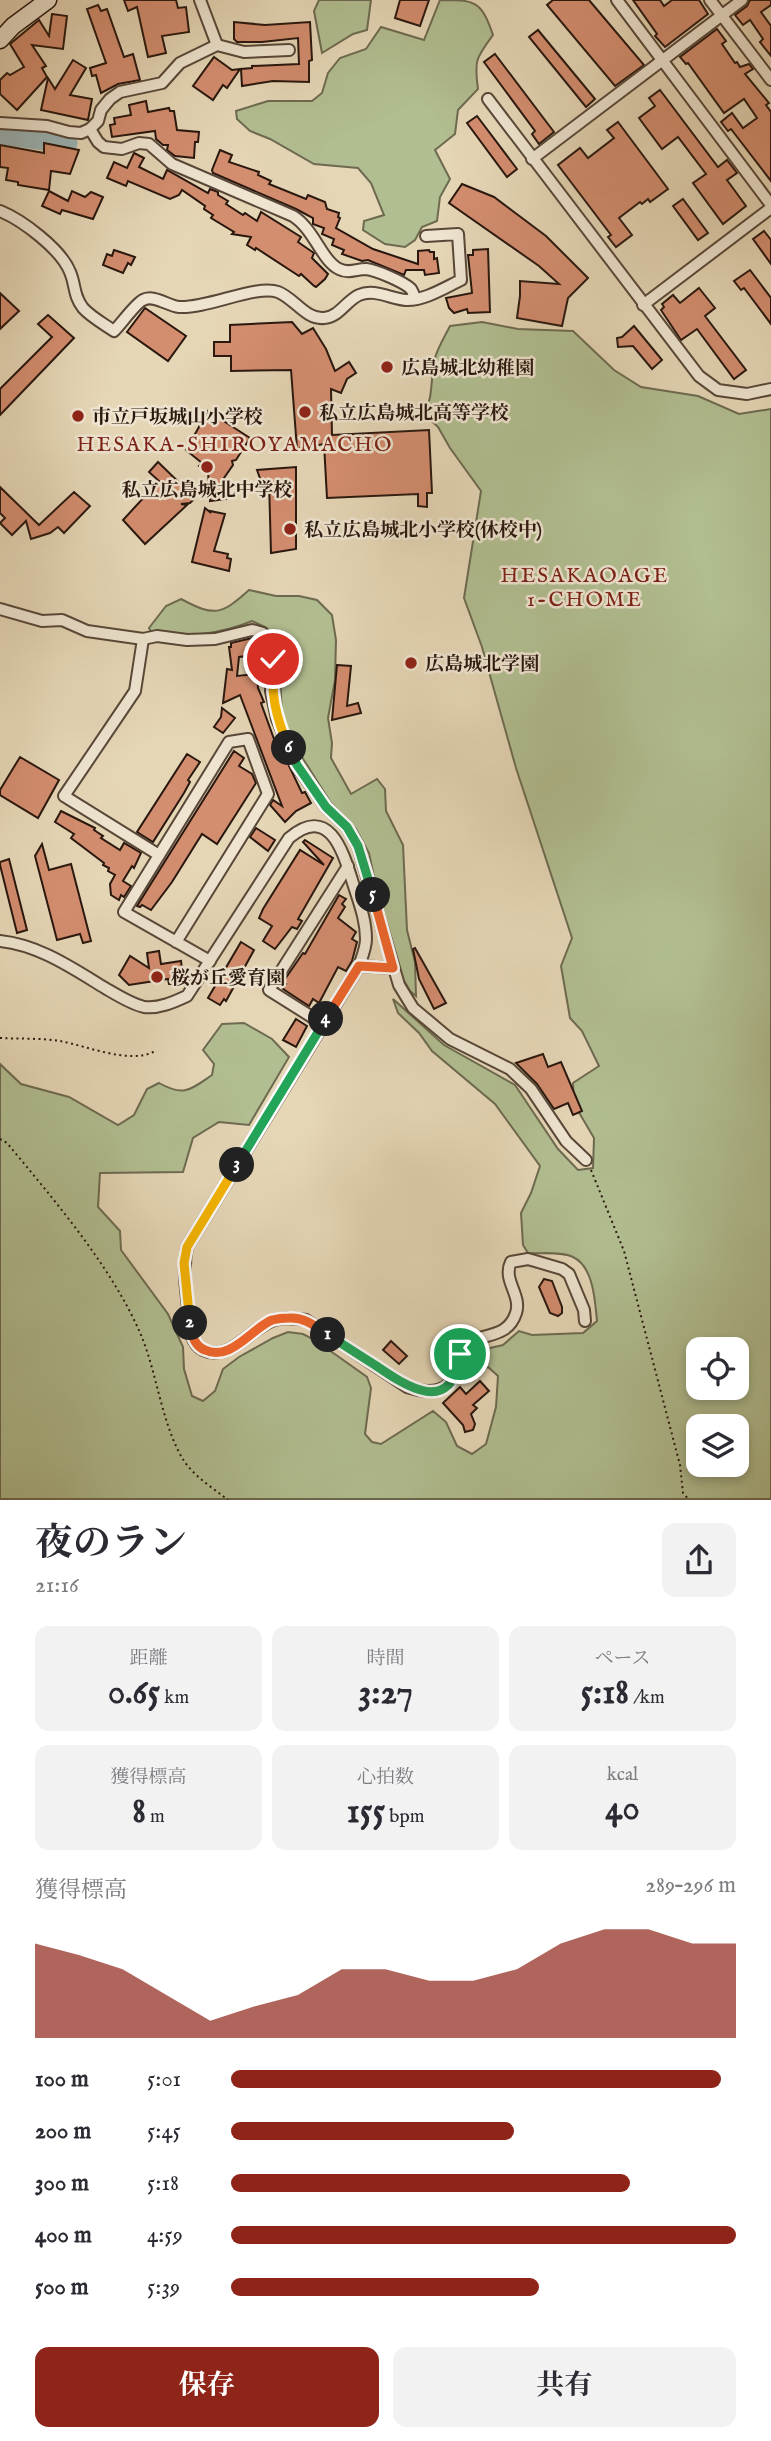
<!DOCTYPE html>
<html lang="ja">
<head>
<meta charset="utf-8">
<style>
	:root { --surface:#fff; --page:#f2f2f3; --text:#2b2b33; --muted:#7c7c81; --accent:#8f2418 }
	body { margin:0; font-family:"IM FELL English","Noto Serif JP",serif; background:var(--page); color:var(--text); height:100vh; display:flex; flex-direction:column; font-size:26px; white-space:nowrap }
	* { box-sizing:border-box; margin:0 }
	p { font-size:23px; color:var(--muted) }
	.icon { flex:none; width:38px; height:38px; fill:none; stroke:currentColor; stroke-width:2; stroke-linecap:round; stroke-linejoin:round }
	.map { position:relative; height:1500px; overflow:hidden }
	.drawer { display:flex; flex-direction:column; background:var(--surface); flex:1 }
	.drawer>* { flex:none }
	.tools { position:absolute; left:686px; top:1337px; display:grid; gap:14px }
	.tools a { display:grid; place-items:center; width:63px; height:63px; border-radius:14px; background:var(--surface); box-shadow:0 4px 10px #0003; font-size:35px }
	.pin { position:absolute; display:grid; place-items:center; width:60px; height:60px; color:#fff; margin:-30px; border:4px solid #fff; border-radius:50%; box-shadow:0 2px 7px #0007 }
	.km { position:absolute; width:35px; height:35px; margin:-18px; border-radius:50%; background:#222; color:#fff; font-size:19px; line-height:35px; text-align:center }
	.round { display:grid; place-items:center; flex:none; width:74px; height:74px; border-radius:14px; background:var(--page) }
	.headline { display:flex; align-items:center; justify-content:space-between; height:119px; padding:0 35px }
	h1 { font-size:38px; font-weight:700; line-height:52px }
	.metrics { display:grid; grid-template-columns:repeat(3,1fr); gap:10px; height:119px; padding:7px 35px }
	.metrics div { display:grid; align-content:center; border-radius:14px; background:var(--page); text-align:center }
	.metrics b { font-size:35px; font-weight:700 }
	.metrics small { font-size:19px; font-weight:400 }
	.metrics p { font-size:19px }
	.chart { height:196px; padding:14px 35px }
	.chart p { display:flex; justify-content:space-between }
	.chart svg { width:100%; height:126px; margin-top:7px; fill:var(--accent); opacity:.7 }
	.primary-button { display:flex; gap:14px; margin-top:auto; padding:14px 35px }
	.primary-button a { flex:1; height:80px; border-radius:14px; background:var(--accent); color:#fff; font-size:28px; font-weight:700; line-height:80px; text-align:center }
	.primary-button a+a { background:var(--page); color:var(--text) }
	ul { padding:0 35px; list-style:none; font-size:23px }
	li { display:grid; grid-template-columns:112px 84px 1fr; align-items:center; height:52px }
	li i { height:18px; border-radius:9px; background:var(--accent) }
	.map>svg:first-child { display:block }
	.green { fill:#b1be91; stroke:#6d6a50; stroke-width:2; fill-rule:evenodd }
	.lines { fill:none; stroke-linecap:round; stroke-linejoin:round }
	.river { stroke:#9bb6b9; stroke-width:21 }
	.building { fill:#d38d6f; stroke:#29170e; stroke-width:2 }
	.minor-casing { stroke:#584738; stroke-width:14 }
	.secondary-casing { stroke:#29170e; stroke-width:19 }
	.path { stroke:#29170e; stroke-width:2; stroke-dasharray:2 3.5; stroke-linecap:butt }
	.minor { stroke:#eee4d0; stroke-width:10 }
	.secondary { stroke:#eee4d0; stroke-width:16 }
	.split-1-casing { stroke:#fff; stroke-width:14 }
	.split-2-casing { stroke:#fff; stroke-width:14 }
	.split-3-casing { stroke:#fff; stroke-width:14 }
	.split-4-casing { stroke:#fff; stroke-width:14 }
	.split-5-casing { stroke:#fff; stroke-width:14 }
	.split-6-casing { stroke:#fff; stroke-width:14 }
	.split-7-casing { stroke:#fff; stroke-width:14 }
	.split-1 { stroke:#22a559; stroke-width:9 }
	.split-2 { stroke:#f0652b; stroke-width:9 }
	.split-3 { stroke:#f5b400; stroke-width:9 }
	.split-4 { stroke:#22a559; stroke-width:9 }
	.split-5 { stroke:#f0652b; stroke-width:9 }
	.split-6 { stroke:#22a559; stroke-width:9 }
	.split-7 { stroke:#f5b400; stroke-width:9 }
	.poi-dot { fill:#8f2418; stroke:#eee4d0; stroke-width:2.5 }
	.labels { text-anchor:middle; stroke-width:5; stroke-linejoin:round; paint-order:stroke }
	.poi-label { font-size:19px; font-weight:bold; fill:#29170e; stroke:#eee4d0; text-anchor:start }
	.neighbourhood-label { font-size:21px; letter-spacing:2px; fill:#7a1f14; stroke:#eee4d0 }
</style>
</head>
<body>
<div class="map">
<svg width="771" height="1500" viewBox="0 0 771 1500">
	<rect width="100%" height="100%" fill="#e5d6b6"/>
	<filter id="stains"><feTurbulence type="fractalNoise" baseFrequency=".00286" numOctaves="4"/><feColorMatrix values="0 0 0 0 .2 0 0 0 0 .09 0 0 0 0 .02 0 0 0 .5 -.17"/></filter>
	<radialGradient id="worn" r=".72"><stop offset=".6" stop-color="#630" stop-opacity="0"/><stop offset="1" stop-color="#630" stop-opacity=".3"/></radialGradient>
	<g class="green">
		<polygon points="319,0 371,0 367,30 353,34 322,53 314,11"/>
		<path d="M440,0c35,0 41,0 53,35 -17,23 -19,25 -15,54l-20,21 -3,24 -20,16 15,29 -10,18 -3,24 -15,6 -7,13 -10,7 -20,-3 -22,-14 1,-9 20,-6 -13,-32 -13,-15 -44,-4 -44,-25 -20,-8 -13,-12 -1,-8 32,-10h44l10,-8 6,-20 12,-15 26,-9 15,-22 43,13z"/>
		<path d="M482,322l36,7 55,2 41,39 27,17 57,9 41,18 32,-5v1090h-771v-435l21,20 48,13 49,28 16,-10 13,-26 12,-6c25,14 31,7 53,-8l2,-11 -11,-14 19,-26 22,-1 28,16 17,18 -40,68 -30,-3 -26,16 -10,34 -83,1 -2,34 22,24 1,19 47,64 15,33 1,22 8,27 11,5 12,-10 8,-22 16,-12 34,-19 15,-6 15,2 12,6 52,37 4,11 -6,46 7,8 9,2 52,-33 13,11 11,24 15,8 14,-10 10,-37 2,-31 -10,-9 -14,5 -6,-7 4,-13 31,-7 16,-14 13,4 51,-2 14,-12c-2,-19 -3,-54 -24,-64 -12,-6 -32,-3 -45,-4l-5,-8 -2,-32 10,-20 9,-27 -45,-62 -63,-53 -13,-18 -21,-20 -5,-14 51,46 71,40 43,64 20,21 15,-2 1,-30 -20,-34 -1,-21 26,-17 -17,-35 -12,-13 -9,-52 11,-28 -56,-170 -34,-121 -18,-49 17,-107 -31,-43 -12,-21 -14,-13c10,-17 6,-37 11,-56 3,-11 10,-22 15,-32zM698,1349h39v39h-39zM698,1426h39v39h-39z"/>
		<path d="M249,590l27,6h23l18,4 15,15 4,25 -1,40 -7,38 4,25 -1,15 20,36 26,-15 8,10 1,22 17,34 4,85 8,32 1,34 -6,-5 -10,-17 -22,-78 -9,-43 -13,-24 -25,-26 -38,-60 -11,-26 -3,-73 -14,-17 -13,-6c-33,14 -63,15 -99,14l-4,-7 17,-22 15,-7c34,18 40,16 68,-9z"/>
	</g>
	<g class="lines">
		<polyline class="river" points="0,134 67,143"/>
	</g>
	<g class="building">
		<polygon points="124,0 176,0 178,8 186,7 189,32 162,36 166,53 148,57 137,7 128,11"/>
		<polygon points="400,0 429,0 420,26 395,18"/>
		<polygon points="553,0 589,0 644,65 615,86 547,5"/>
		<polygon points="633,0 660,0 664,6 672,0 699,0 708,14 665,47 655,36 657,34"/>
		<polygon points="750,0 771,0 771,5 761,12 771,26 771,56 760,42 763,39 750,20 743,25 735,15 747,6"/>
		<polygon points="98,5 101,11 107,9 124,57 133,54 140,80 118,84 101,93 96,75 92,76 90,68 106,63 87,9"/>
		<polygon points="52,14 67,16 63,49 32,45 46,66 42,68 47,77 17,110 0,94 0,80 7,73 10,75 24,67 10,44 39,20 49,36"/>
		<polygon points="234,22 265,25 310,22 312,60 309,61 309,82 273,81 242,86 241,69 252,68 252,66 299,64 298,38 262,42 237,42 234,39"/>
		<polygon points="717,29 726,41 722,44 735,63 737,62 740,67 749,64 753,69 745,74 769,103 766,105 771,112 771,181 731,129 728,131 721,122 732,113 743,128 757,118 744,99 724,113 688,63 686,64 680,57"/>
		<polygon points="538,30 595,99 586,107 529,37"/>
		<polygon points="495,54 554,132 539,144 532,134 535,131 484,62"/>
		<polygon points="214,57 232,70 240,69 227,88 223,85 213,100 193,86"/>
		<polygon points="73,60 86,68 70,95 92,99 88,120 41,110 48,78 55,89"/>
		<polygon points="660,90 718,167 727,160 737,173 727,180 746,206 723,224 693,183 706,174 678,137 662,149 639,118 655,106 649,98"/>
		<polygon points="146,101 148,112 169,108 170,111 174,111 177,130 199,132 198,142 195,142 194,158 175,156 167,150 168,145 163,145 156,139 155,131 112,137 110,125 115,124 114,118 131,115 129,105"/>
		<polygon points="477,116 517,169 507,177 467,123"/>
		<polygon points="618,122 668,189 650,202 648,199 642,204 640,202 619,218 632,235 616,247 608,237 611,235 558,165 580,148 588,158 614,138 607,130"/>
		<polygon points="44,143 79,150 70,174 51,171 49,190 18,185 18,182 6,180 8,168 0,167 0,145 44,153"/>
		<polygon points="220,150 232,155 229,162 259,172 258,175 271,181 269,184 306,199 308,195 325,202 327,209 339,213 338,217 340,218 336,228 373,249 418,264 418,251 429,250 430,252 434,252 434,259 437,258 439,273 425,275 424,270 406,270 404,275 368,260 362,261 342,254 344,250 332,245 334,239 322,234 324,228 313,224 313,218 296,209 213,173 212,170"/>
		<polygon points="134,153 144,158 139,167 163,179 167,170 208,193 210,189 218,192 218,195 228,201 226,204 243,215 245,213 257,221 261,212 301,237 298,242 314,253 312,258 328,274 325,279 316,287 314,286 301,274 299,276 256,248 255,250 247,245 251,237 232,234 234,232 211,218 213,215 204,209 205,206 182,190 179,195 170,199 128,181 126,186 107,178 114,162 127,168"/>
		<polygon points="462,184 494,197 546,236 588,278 568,298 562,326 517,318 520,296 520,281 559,284 539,266 449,203"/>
		<polygon points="49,191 68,201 72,191 85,197 91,192 103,197 93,219 62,210 60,214 42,206"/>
		<polygon points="683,199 708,233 698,240 673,206"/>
		<polygon points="764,231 771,240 771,264 753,239"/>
		<polygon points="488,249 490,312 468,313 467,309 454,313 449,308 446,298 472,293 468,255 473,255 473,250"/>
		<polygon points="114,250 135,257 131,265 128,263 123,273 103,265 107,254 112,256"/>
		<polygon points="750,270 771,298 771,324 744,288 741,290 734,281"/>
		<polygon points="699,288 715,308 705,316 746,370 734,379 697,329 681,340 661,310 664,307 662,304 673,295 680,303"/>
		<polygon points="0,293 19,311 0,329"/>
		<polygon points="145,308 186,336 168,361 127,332"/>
		<polygon points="48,315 74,338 0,415 0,389 52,337 38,324"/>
		<polygon points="292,322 302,334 313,328 326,349 335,371 349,362 356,373 347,379 341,393 331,389 332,435 429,430 432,493 427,493 427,507 418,506 418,494 327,498 324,444 297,449 291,370 231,371 231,356 214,356 214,342 230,342 230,325"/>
		<polygon points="634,326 662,360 652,369 633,346 618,347 617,338 622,337"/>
		<polygon points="208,411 250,438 236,460 232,461 233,465 224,478 226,499 210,501 212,482 209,485 208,473 199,466 202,463 186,450"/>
		<polygon points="158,462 195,498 190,503 181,504 187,505 145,544 123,520 159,481 149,472"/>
		<polygon points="296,467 296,549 271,553 269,481 262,484 257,470"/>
		<polygon points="0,487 39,525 74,492 90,506 64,533 58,527 50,533 31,539 26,521 12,535 0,523 5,518 0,513"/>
		<polygon points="205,508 211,513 210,511 225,514 214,551 228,554 227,558 231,559 229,571 192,562"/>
		<polygon points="252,638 259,641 254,641 255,655 239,657 237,676 257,674 258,688 264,702 261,703 278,750 281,749 302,793 305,792 311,803 296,811 285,822 270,805 273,800 282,806 240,695 223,703 227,669 232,670 229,647 231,647 231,643"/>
		<polygon points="337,665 351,666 347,706 358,703 361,713 332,720"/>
		<polygon points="222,708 235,718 223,733 214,727 221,717"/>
		<polygon points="234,751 244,758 239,766 252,774 256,783 217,844 202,834 172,882 151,910 142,905 140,907 137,906"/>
		<polygon points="187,754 200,762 188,780 190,782 184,793 153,842 137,832"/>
		<polygon points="20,757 59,780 38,818 0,795 0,790"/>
		<polygon points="61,811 95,828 94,830 103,836 101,838 120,850 124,843 141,853 134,868 132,866 123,881 131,886 124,897 121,895 119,900 111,895 110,884 115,875 108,871 109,868 103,865 104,863 71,838 74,834 55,822"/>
		<polygon points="256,828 275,840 268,851 250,837"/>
		<polygon points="305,840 333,858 298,919 302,921 297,929 292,927 275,949 263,941 272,926 259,918 263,909 300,850 324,865 303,842"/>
		<polygon points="42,844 49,870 71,864 91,941 83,943 80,934 57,940 35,856"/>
		<polygon points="9,859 27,930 17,933 0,865 0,862"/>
		<polygon points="339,895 346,899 342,904 345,907 338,918 356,932 352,939 357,942 352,961 346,971 338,967 319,1003 313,999 309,1006 283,989 286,984 283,982 303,953 305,954"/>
		<polygon points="241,942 254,950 226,1001 224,999 220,1005 208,998"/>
		<polygon points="415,948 446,1003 434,1009 419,979 413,949"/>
		<polygon points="159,951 161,964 181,961 183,977 179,977 180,983 169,984 168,979 129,985 119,975 130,956 149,968 147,953"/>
		<polygon points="296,1019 307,1026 296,1047 283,1040"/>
		<polygon points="543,1054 548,1067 561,1062 582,1111 573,1115 568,1103 554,1109 537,1084 516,1063"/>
		<polygon points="544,1279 552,1281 562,1307 562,1313 558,1316 550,1313 539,1287"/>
		<polygon points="391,1341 407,1356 399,1364 383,1350"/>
		<polygon points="480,1381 489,1391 473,1405 477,1408 471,1414 475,1424 473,1430 465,1432 463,1425 443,1403 460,1387 466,1394"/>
	</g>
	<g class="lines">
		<defs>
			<g id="minor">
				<polyline points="200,0 217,45"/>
				<polyline points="617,0 771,205"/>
				<polyline points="710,0 771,80"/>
				<polyline points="488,99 699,376 718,390 747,394 771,389"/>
				<polyline points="0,123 47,126 69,132 81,133 90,129 98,121 101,110 110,99 120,92 162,83 180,63 217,45 244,52 289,50"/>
				<path d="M90,129l8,13 6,5 18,2 17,-6 10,1 23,20 121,52c21,13 29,45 46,53 10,5 17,0 27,0 10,1 38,13 45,20 1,1 4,9 5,10"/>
				<polyline points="532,159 742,0"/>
				<path d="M0,211c22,9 61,38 70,61 6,14 3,23 13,36 8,9 21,16 31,23 7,-7 22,-28 29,-31 11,-6 25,6 36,7 28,2 78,-23 99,-15 16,6 28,28 46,26 15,-1 22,-17 35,-23 15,-7 32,4 47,5 18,1 40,-13 55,-20l-3,-46 -32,2"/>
				<polyline points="643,305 771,208"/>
				<polyline points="0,609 42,621 62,620 87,631 143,639 157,636 187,640 215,639 252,630 263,633 270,643 273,659 271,691 277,719 297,766 326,807 347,827 358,846 399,985 413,1008 450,1039 510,1069 531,1089 566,1141 586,1160"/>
				<polyline points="143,639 135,691 64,796 159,855"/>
				<path d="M0,941c39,4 72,27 105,47 12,7 26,16 39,19 15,2 30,-5 43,-11l102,-158c39,-33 53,10 63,42 6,20 14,38 14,59 0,9 -4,18 -7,27l-172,281c-5,23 0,47 2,70 1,12 2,27 14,33 27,13 47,-22 71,-30 10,-3 21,-2 32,0l101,67c22,7 44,7 51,-20 3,-8 2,-19 10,-24 16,-10 40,-5 48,-30 6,-18 -14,-33 -5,-51l17,-3 34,10 7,5 15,36 1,11"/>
				<polyline points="176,942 268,794 248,739 229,742 124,912 210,961"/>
				<polyline points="359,966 393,968"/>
				<polyline points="323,1024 269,990 348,866"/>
			</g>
			<polyline id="secondary" points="0,40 13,26 48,0"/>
		</defs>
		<use href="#minor" class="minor-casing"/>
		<use href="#secondary" class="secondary-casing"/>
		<g class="path">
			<path d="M0,1038c20,1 41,0 60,3 27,5 71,24 95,10"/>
			<path d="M0,1139l7,4c47,57 105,124 134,192 16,38 21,91 43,126 11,16 29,27 44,39"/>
			<polyline points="591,1170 624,1251 680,1465 683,1493 689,1500"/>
		</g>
		<use href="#minor" class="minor"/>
		<use href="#secondary" class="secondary"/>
	</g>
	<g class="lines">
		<defs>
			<path id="split-1" d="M328,1335c16,10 31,20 47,30 32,22 77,52 85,-11"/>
			<path id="split-2" d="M190,1323c1,11 4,23 15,27 25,12 46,-21 67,-30 4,-1 12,-2 17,-2 16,-1 26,8 39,17"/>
			<polyline id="split-3" points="190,1323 184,1263 187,1247 237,1165"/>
			<polyline id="split-4" points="237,1165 326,1019"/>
			<polyline id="split-5" points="326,1019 359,966 393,968 373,895"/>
			<polyline id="split-6" points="289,748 297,765 326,807 347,827 358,846 373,895"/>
			<path id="split-7" d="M273,659c-2,36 2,56 16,89"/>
		</defs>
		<use href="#split-1" class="split-1-casing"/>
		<use href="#split-2" class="split-2-casing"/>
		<use href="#split-3" class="split-3-casing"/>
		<use href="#split-4" class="split-4-casing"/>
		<use href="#split-5" class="split-5-casing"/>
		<use href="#split-6" class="split-6-casing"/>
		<use href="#split-7" class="split-7-casing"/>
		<use href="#split-1" class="split-1"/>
		<use href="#split-2" class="split-2"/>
		<use href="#split-3" class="split-3"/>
		<use href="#split-4" class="split-4"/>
		<use href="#split-5" class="split-5"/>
		<use href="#split-6" class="split-6"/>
		<use href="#split-7" class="split-7"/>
	</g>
	<g class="poi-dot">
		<circle cx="387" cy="367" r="7"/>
		<circle cx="305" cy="412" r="7"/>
		<circle cx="78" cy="416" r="7"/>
		<circle cx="207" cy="467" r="7"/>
		<circle cx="290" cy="529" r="7"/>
		<circle cx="411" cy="663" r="7"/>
		<circle cx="157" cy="977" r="7"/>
	</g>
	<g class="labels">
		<g class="poi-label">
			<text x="401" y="374">広島城北幼稚園</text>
			<text x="319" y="419">私立広島城北高等学校</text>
			<text x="92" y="423">市立戸坂城山小学校</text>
			<text x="207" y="496" text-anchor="middle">私立広島城北中学校</text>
			<text x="304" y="536">私立広島城北小学校(休校中)</text>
			<text x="425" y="670">広島城北学園</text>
			<text x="171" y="984">桜が丘愛育園</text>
		</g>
		<g class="neighbourhood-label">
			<text x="235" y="451">HESAKA-SHIROYAMACHO</text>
			<text x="585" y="582">HESAKAOAGE<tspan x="585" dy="24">1-CHOME</tspan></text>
		</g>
	</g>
	<rect width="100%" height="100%" filter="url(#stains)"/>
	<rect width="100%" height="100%" fill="url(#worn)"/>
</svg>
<div class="tools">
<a><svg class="icon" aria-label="locate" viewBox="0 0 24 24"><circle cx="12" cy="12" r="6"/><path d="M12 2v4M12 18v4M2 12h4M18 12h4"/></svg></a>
<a><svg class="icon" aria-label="layers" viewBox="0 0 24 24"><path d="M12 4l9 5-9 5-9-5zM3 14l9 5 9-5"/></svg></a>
</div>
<div class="pin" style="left:460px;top:1354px;background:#1e9e55"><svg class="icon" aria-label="arrive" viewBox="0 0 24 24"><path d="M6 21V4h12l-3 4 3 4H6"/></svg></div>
<div class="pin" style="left:273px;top:659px;background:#d93025"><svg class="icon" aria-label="check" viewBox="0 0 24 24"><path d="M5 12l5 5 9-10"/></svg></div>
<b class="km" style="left:328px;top:1335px">1</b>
<b class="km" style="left:190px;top:1323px">2</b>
<b class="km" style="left:237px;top:1165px">3</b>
<b class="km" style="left:326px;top:1019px">4</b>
<b class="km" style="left:373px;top:895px">5</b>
<b class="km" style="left:289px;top:748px">6</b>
</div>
<section class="drawer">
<div class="headline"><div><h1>夜のラン</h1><p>21:16</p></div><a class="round"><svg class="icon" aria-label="share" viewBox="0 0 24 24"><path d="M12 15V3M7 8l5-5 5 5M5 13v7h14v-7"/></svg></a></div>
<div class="metrics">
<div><p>距離</p><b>0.65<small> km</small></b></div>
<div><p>時間</p><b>3:27</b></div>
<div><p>ペース</p><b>5:18<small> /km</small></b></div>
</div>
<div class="metrics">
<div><p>獲得標高</p><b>8<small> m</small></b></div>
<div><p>心拍数</p><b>155<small> bpm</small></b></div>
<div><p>kcal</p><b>40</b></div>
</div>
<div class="chart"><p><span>獲得標高</span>289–296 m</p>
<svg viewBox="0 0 160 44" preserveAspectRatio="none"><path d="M0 44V11L10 15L20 20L30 29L40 38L50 33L60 29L70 20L80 20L90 24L100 24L110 20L120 11L130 6L140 6L150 11L160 11V44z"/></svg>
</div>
<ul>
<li><b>100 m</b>5:01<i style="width:97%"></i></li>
<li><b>200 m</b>5:45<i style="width:56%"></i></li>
<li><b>300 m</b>5:18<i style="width:79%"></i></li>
<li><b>400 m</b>4:59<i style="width:100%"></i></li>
<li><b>500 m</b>5:39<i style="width:61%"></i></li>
</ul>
<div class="primary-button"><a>保存</a><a>共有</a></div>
</section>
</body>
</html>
